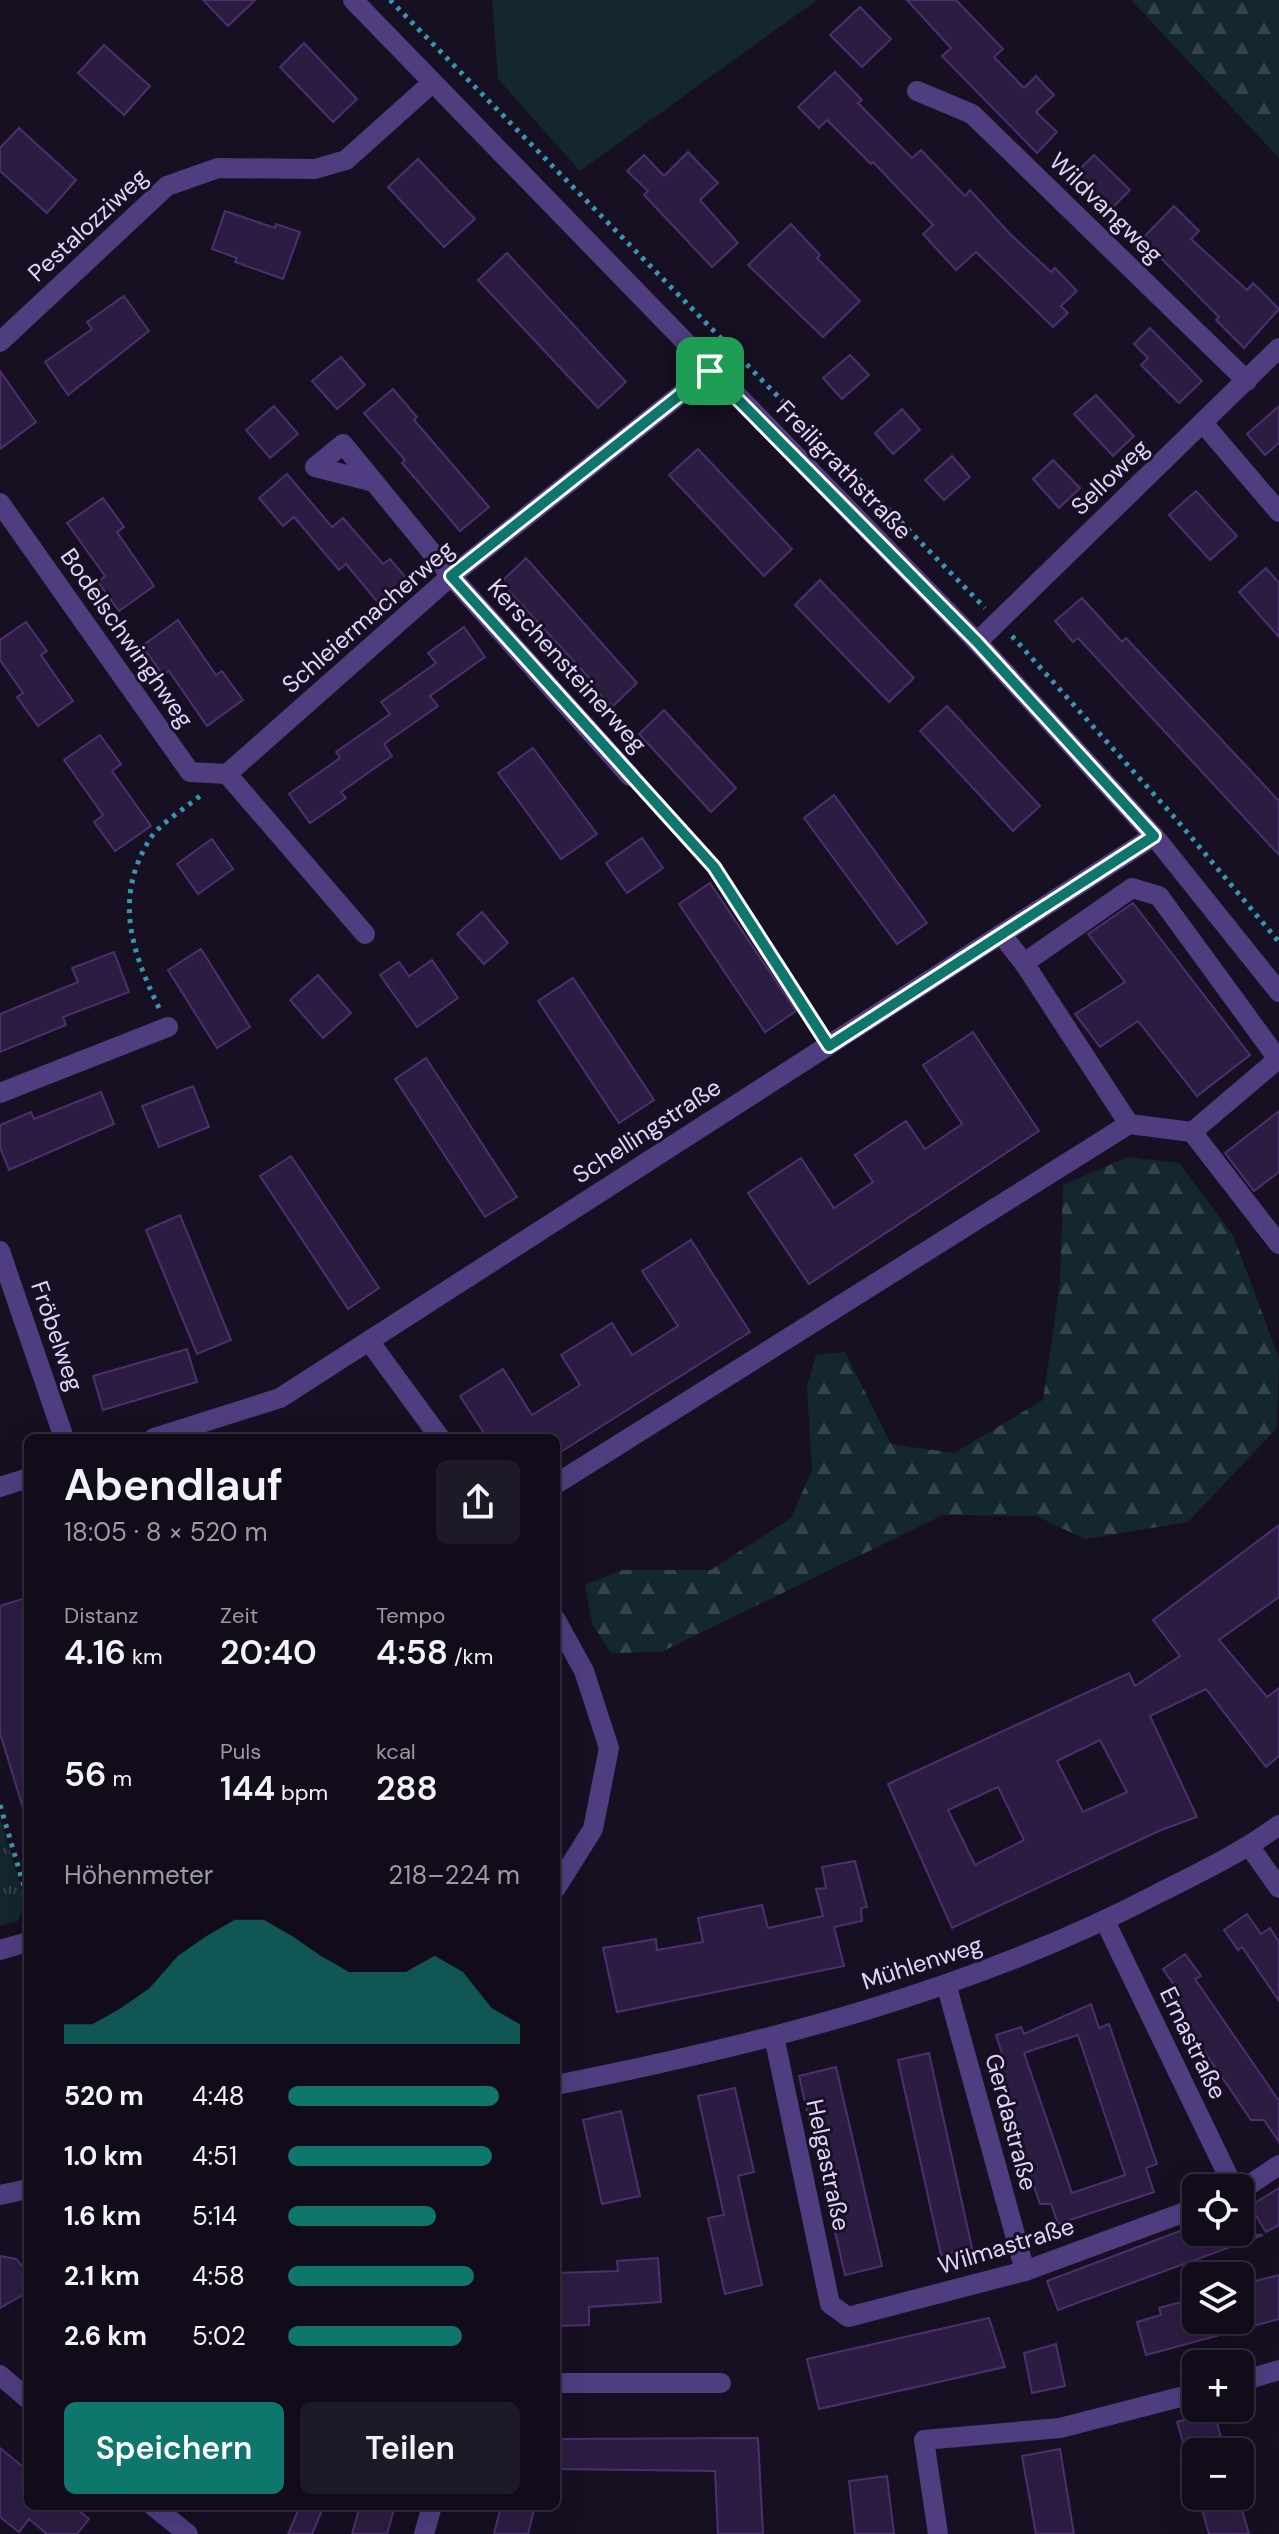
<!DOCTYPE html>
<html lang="de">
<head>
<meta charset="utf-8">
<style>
	:root { --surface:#110b1a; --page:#1e1927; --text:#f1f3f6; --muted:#9c9ba2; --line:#302b39; --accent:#0f766e }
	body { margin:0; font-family:"DM Sans",sans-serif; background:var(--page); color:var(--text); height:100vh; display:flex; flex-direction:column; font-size:30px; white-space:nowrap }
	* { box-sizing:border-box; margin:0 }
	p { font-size:26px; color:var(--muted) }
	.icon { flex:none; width:44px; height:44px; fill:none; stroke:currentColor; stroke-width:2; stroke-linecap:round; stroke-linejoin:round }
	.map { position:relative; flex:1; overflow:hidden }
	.panel { position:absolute; left:24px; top:1434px; width:536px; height:1076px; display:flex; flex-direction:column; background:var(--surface); border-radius:12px; box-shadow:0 8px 32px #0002,0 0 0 2px var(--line) }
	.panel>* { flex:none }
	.fabs { position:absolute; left:1182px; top:2174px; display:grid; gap:16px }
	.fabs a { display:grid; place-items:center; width:72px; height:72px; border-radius:12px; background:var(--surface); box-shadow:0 8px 32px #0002,0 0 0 2px var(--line); font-size:40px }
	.pin { position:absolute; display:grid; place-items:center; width:68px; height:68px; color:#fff; margin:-34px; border-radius:16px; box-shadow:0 4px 12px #0006 }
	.round { display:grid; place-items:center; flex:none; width:84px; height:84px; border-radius:12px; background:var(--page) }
	.overview { display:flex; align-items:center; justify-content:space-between; height:136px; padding:0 40px }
	h1 { font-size:44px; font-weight:600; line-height:60px }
	.figures { display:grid; grid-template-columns:repeat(3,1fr); gap:12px; height:136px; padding:8px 40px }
	.figures div { display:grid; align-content:center }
	.figures b { font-size:34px; font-weight:600 }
	.figures small { font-size:22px; font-weight:400 }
	.figures p { font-size:22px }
	.chart { height:224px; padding:16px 40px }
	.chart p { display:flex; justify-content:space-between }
	.chart svg { width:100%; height:144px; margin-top:8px; fill:var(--accent); opacity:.7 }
	.cta { display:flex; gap:16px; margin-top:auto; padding:16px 40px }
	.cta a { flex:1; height:92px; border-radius:12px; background:var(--accent); color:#fff; font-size:32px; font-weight:600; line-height:92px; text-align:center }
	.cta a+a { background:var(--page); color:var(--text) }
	ul { padding:0 40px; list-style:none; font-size:26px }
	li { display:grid; grid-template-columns:128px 96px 1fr; align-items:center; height:60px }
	li i { height:20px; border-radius:10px; background:var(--accent) }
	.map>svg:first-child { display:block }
	.grass { fill:url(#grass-tufts) }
	.forest { fill:url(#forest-firs) }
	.pitch { fill:#13272c }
	.building { fill:#2d1c42; stroke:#4b306d; stroke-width:2; fill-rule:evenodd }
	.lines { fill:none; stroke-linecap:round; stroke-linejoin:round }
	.path { stroke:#3698ae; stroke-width:5; stroke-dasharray:4 6; stroke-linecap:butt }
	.minor { stroke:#4f3d7f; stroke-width:20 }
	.route-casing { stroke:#fff; stroke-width:16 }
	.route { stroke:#0f766e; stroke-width:10 }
	.labels { text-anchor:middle; stroke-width:6; stroke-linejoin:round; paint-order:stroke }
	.street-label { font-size:24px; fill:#e2d3fc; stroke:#170f22 }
</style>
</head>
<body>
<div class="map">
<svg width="1279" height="2534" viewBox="0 0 1279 2534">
	<defs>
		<pattern id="grass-tufts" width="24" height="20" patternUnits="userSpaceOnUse" patternTransform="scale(2)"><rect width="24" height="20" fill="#13272c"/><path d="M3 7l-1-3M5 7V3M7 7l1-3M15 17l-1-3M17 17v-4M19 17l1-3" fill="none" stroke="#35454c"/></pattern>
		<pattern id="forest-firs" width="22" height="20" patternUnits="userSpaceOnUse" patternTransform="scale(2)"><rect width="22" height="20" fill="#13272c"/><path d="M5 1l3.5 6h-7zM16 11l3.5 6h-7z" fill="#35454c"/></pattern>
	</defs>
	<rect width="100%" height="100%" fill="#170f22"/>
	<polygon class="grass" points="0,1818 25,1901 18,1921 0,1926"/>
	<g class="forest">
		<polygon points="1131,0 1279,0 1279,158"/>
		<polygon points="1128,1157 1179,1163 1233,1235 1279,1358 1277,1428 1188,1522 1085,1539 1036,1516 943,1515 661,1652 611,1653 592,1624 585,1585 622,1570 711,1570 791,1518 812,1470 807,1386 816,1355 845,1352 891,1444 954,1453 1043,1400 1060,1283 1063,1185"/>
	</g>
	<polygon class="pitch" points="492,0 817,0 580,171 498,79"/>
	<g class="building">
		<polygon points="203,0 255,0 228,26"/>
		<polygon points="907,0 956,0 1003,49 994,57 1024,88 1036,76 1054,95 1036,112 1057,132 1037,153 942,56 951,48"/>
		<polygon points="860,7 891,39 862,67 830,35"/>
		<polygon points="304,43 357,99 333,122 280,67"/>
		<polygon points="104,45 150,86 124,115 78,73"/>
		<polygon points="835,72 862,100 858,103 912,158 921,150 965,196 970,190 1010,234 1051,272 1055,268 1077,291 1061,306 1068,313 1053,327 976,252 956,270 923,234 933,225 873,162 871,164 827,120 819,128 798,107"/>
		<polygon points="19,128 76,180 47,213 0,171 0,148"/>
		<polygon points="688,152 718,183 700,200 738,243 712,267 644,195 648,191 627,171 644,155 664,176"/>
		<polygon points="1094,155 1130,190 1106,214 1070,179"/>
		<polygon points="418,159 475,219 444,247 388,187"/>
		<polygon points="1174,206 1199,231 1191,239 1247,290 1253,283 1279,309 1244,348 1216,320 1219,317 1142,239"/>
		<polygon points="225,211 275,228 276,224 300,232 283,279 235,262 237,258 212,249"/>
		<polygon points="791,224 820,255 817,258 860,301 823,337 748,265"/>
		<polygon points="507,253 626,382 598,408 478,280"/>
		<polygon points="124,296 149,331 68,395 45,362 92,329 87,322"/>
		<polygon points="1150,328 1202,381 1179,403 1141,365 1148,358 1134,344"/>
		<polygon points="850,355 869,375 842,399 823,378"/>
		<polygon points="341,357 365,385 337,409 312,381"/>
		<polygon points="0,371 36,422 0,449"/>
		<polygon points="393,389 417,417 414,420 489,507 460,531 402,463 405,460 364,413"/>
		<polygon points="1096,395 1134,436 1113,456 1074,414"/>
		<polygon points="274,406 298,434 270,458 246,430"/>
		<polygon points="1279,406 1279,443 1265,455 1247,434"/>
		<polygon points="902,409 920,430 893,454 875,433"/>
		<polygon points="698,449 792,549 764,576 669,475"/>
		<polygon points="952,456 970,477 944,500 925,480"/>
		<polygon points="1053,460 1080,488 1059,508 1033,479"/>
		<polygon points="287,474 332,527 343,518 383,564 390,559 414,587 385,611 346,564 339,570 294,517 283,526 259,498"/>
		<polygon points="1196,491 1237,536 1210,560 1169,515"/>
		<polygon points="103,498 124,527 117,532 154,586 119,611 98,582 105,576 67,523"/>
		<polygon points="526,558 637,683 612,707 588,682 590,679 501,582"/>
		<polygon points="1266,568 1279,583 1279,637 1239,592"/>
		<polygon points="820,580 914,678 889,702 795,605"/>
		<polygon points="1082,598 1122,642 1126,638 1279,801 1279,855 1078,638 1073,642 1055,621"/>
		<polygon points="178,620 216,675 222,671 243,700 207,726 169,671 163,675 142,646"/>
		<polygon points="26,622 47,651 41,655 73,701 38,726 17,697 23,693 0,660 0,640"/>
		<polygon points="464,627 485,657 430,696 438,706 384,744 392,756 341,792 346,798 310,823 289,794 340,758 336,752 390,714 381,702 436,663 428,653"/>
		<polygon points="947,706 1040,806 1013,831 920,731"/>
		<polygon points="664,710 736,788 711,812 639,734"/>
		<polygon points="100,735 121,764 112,771 151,826 115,851 94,822 103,815 64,760"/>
		<polygon points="533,748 597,834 561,859 498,773"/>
		<polygon points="834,795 927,923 897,944 804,818"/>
		<polygon points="642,838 663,868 627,893 606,863"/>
		<polygon points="212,839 233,869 198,894 177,864"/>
		<polygon points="710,883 796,1011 765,1032 679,904"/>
		<polygon points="1133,903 1250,1055 1197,1096 1138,1021 1100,1047 1075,1014 1125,982 1088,934"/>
		<polygon points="482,912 508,943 484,964 457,934"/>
		<polygon points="201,949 250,1027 217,1048 168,970"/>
		<polygon points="114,952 129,992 63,1017 66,1025 0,1052 0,1014 78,982 72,968"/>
		<polygon points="432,960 458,998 417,1027 380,975 399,962 409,976"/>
		<polygon points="318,975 351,1013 323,1038 290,1000"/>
		<polygon points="573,978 654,1100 619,1123 538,1001"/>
		<polygon points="973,1032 1039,1131 809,1284 748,1193 801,1158 834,1208 873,1182 855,1155 906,1121 925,1149 962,1124 923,1065"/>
		<polygon points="426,1058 517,1197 485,1217 395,1079"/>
		<polygon points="193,1086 209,1127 159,1147 142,1106"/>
		<polygon points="101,1092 114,1124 9,1170 0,1147 0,1125 31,1112 34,1119"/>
		<polygon points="1279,1111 1279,1172 1254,1191 1225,1153"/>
		<polygon points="291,1156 379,1288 348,1309 260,1176"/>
		<polygon points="180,1215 231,1340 197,1354 146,1230"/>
		<polygon points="691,1240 750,1332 556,1455 556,1438 487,1438 460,1396 503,1369 532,1415 580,1385 561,1355 612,1323 632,1355 678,1326 642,1271"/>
		<polygon points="187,1349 197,1382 103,1410 93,1376"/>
		<path d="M1279,1525v72l-60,43 48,57 12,-9v68l-13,11 -60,-78 -56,27 47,101 -36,13 -209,98 -64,-144 241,-111 6,13 45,-30 -27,-36zM1100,1740l27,52 -44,20 -26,-51zM998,1787l26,53 -49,25 -27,-55z"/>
		<polygon points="28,1597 28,1808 23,1808 0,1733 0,1606"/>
		<polygon points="855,1861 867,1907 861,1908 862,1921 834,1927 844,1966 617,2012 603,1948 656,1939 657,1950 703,1942 698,1918 762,1905 768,1928 823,1916 816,1889 826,1888 822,1867"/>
		<polygon points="1247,1914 1261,1934 1270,1928 1279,1942 1279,2001 1242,1947 1238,1950 1224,1930"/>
		<polygon points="1185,1954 1201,1976 1195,1979 1279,2101 1279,2142 1264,2120 1251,2120 1168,1998 1178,1991 1163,1969"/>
		<path d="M1091,2004l8,24 10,-4 48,140 -11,4 8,24 -96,32 -7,-20h-11l-47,-140 11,-4 -8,-25 25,-8 3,7zM1078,2035l47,140 -53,18 -48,-140z"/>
		<polygon points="929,2053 972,2248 941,2255 898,2060"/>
		<polygon points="836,2067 882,2266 845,2275 799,2076"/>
		<polygon points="735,2088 754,2172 738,2176 762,2285 725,2294 708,2218 724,2215 698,2096"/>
		<polygon points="621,2111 640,2196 602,2204 583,2120"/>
		<polygon points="1279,2188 1279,2225 1266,2232 1250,2206"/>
		<polygon points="1196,2225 1196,2232 1263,2235 1058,2310 1047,2281"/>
		<polygon points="0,2256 16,2259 28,2272 26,2293 0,2308"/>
		<polygon points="658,2258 661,2302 589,2307 589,2325 556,2326 556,2273 618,2271 617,2261"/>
		<polygon points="1279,2275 1279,2319 1146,2355 1137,2322 1161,2315 1159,2308 1196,2298 1196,2320 1240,2320 1240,2285"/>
		<polygon points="989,2318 1005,2367 819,2409 807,2359"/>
		<polygon points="1056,2344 1065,2386 1032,2393 1024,2353"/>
		<polygon points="1214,2412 1225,2452 1186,2452 1177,2422"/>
		<polygon points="758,2438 763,2534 718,2534 715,2471 556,2469 556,2439"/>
		<polygon points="0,2448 28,2471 28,2506 73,2506 89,2519 77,2534 47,2534 29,2519 19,2532 0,2517"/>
		<polygon points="1060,2449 1074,2534 1036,2534 1022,2456"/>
		<polygon points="887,2476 894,2534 855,2534 849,2481"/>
		<polygon points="1198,2496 1238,2496 1249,2534 1209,2534"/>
		<polygon points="300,2506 324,2506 312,2534 288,2534"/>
		<polygon points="360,2506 395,2506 387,2534 352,2534"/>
		<polygon points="501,2506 535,2506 528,2534 494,2534"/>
	</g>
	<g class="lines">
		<g class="path">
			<polyline points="390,0 985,608"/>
			<polyline points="1012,636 1176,819 1279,942"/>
			<polyline points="644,791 714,867 817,1028"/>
			<path d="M159,1008c-27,-56 -46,-110 -9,-169 10,-16 36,-31 51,-44"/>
			<polyline points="0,1805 28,1900"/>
		</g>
		<g class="minor">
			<polyline points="353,0 977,642 1154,836 1279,992"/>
			<polyline points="917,91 972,114 1247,381"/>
			<polyline points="0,342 167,186 218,168 315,169 346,160 432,83"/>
			<polyline points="1203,423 1279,512"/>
			<polyline points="370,481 315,467 343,444 451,576 630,776"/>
			<polyline points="0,503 190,772 227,774"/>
			<polyline points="977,642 1279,348"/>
			<polyline points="227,774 451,576 710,371"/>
			<polyline points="227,774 365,934"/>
			<polyline points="1001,934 1024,963 1132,888 1159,896 1278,1059 1192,1132 1279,1244"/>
			<polyline points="0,1093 168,1027"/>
			<polyline points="1129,1124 1192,1132"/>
			<polyline points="0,1251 64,1438"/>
			<polyline points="369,1341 440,1438"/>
			<polyline points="154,1438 280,1398 1154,836"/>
			<polyline points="556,1484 1129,1124 1024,963"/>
			<polyline points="0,1487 28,1478"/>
			<polyline points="556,1620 584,1671 609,1748 593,1829 556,1888"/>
			<polyline points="1250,1847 1279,1888"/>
			<polyline points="1105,1921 1234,2188"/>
			<polyline points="0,1950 28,1942"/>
			<polyline points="947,1987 1025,2271"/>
			<polyline points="774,2036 830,2304 848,2317 1025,2271 1196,2208"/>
			<path d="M556,2085c207,-41 413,-93 601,-191 42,-21 84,-41 122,-69"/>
			<polyline points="1240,2191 1279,2165"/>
			<polyline points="0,2195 28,2189"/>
			<polyline points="0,2375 28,2399"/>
			<polyline points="1240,2382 1279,2370"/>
			<polyline points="556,2383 721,2383"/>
			<polyline points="153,2506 188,2534"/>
			<polyline points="424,2534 432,2506"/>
			<polyline points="938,2534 924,2440 1060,2428 1196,2393"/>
		</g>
	</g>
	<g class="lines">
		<defs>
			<polygon id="route" points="710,371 977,642 1154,836 829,1046 714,867 451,576"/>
		</defs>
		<use href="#route" class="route-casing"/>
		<use href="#route" class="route"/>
	</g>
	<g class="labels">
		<g class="street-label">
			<text transform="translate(1106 208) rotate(44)" y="8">Wildvangweg</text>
			<text transform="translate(88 225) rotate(-43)" y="8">Pestalozziweg</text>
			<text transform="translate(844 470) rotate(46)" y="8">Freiligrathstraße</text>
			<text transform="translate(1110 477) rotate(-44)" y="8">Selloweg</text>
			<text transform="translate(368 617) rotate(-41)" y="8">Schleiermacherweg</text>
			<text transform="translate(127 638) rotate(55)" y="8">Bodelschwinghweg</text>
			<text transform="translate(567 666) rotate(48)" y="8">Kerschensteinerweg</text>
			<text transform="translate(647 1131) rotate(-33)" y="8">Schellingstraße</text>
			<text transform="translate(57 1336) rotate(71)" y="8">Fröbelweg</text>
			<text transform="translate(922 1963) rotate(-18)" y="8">Mühlenweg</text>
			<text transform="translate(1193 2043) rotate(64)" y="8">Ernastraße</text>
			<text transform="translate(1011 2122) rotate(75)" y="8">Gerdastraße</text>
			<text transform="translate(828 2165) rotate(78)" y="8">Helgastraße</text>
			<text transform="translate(1006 2246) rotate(-17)" y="8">Wilmastraße</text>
		</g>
	</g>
</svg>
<div class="fabs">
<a><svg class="icon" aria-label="locate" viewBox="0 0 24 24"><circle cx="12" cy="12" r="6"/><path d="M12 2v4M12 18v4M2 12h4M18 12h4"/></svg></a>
<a><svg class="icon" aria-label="layers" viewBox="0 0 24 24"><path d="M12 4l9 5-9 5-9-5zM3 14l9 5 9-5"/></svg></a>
<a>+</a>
<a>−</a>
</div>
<div class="pin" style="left:710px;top:371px;background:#1e9e55"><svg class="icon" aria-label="arrive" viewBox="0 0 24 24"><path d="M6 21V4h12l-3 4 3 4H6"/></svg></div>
<section class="panel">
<div class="overview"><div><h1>Abendlauf</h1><p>18:05 · 8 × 520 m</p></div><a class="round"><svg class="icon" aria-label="share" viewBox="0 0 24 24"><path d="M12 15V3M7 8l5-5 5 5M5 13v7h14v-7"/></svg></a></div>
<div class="figures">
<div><p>Distanz</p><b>4.16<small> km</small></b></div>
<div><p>Zeit</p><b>20:40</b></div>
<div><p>Tempo</p><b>4:58<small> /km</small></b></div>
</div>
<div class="figures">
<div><b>56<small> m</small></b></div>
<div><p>Puls</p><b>144<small> bpm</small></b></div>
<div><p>kcal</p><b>288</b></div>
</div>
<div class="chart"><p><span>Höhenmeter</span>218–224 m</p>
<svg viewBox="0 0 160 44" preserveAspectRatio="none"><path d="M0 44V38L10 38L20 33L30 27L40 17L50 11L60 6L70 6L80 11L90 17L100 22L110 22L120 22L130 17L140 22L150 33L160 38V44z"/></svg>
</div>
<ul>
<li><b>520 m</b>4:48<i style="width:91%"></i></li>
<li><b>1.0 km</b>4:51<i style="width:88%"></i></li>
<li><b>1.6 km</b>5:14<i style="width:64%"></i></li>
<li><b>2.1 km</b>4:58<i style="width:80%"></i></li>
<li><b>2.6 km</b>5:02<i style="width:75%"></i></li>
</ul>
<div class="cta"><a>Speichern</a><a>Teilen</a></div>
</section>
</div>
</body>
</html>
